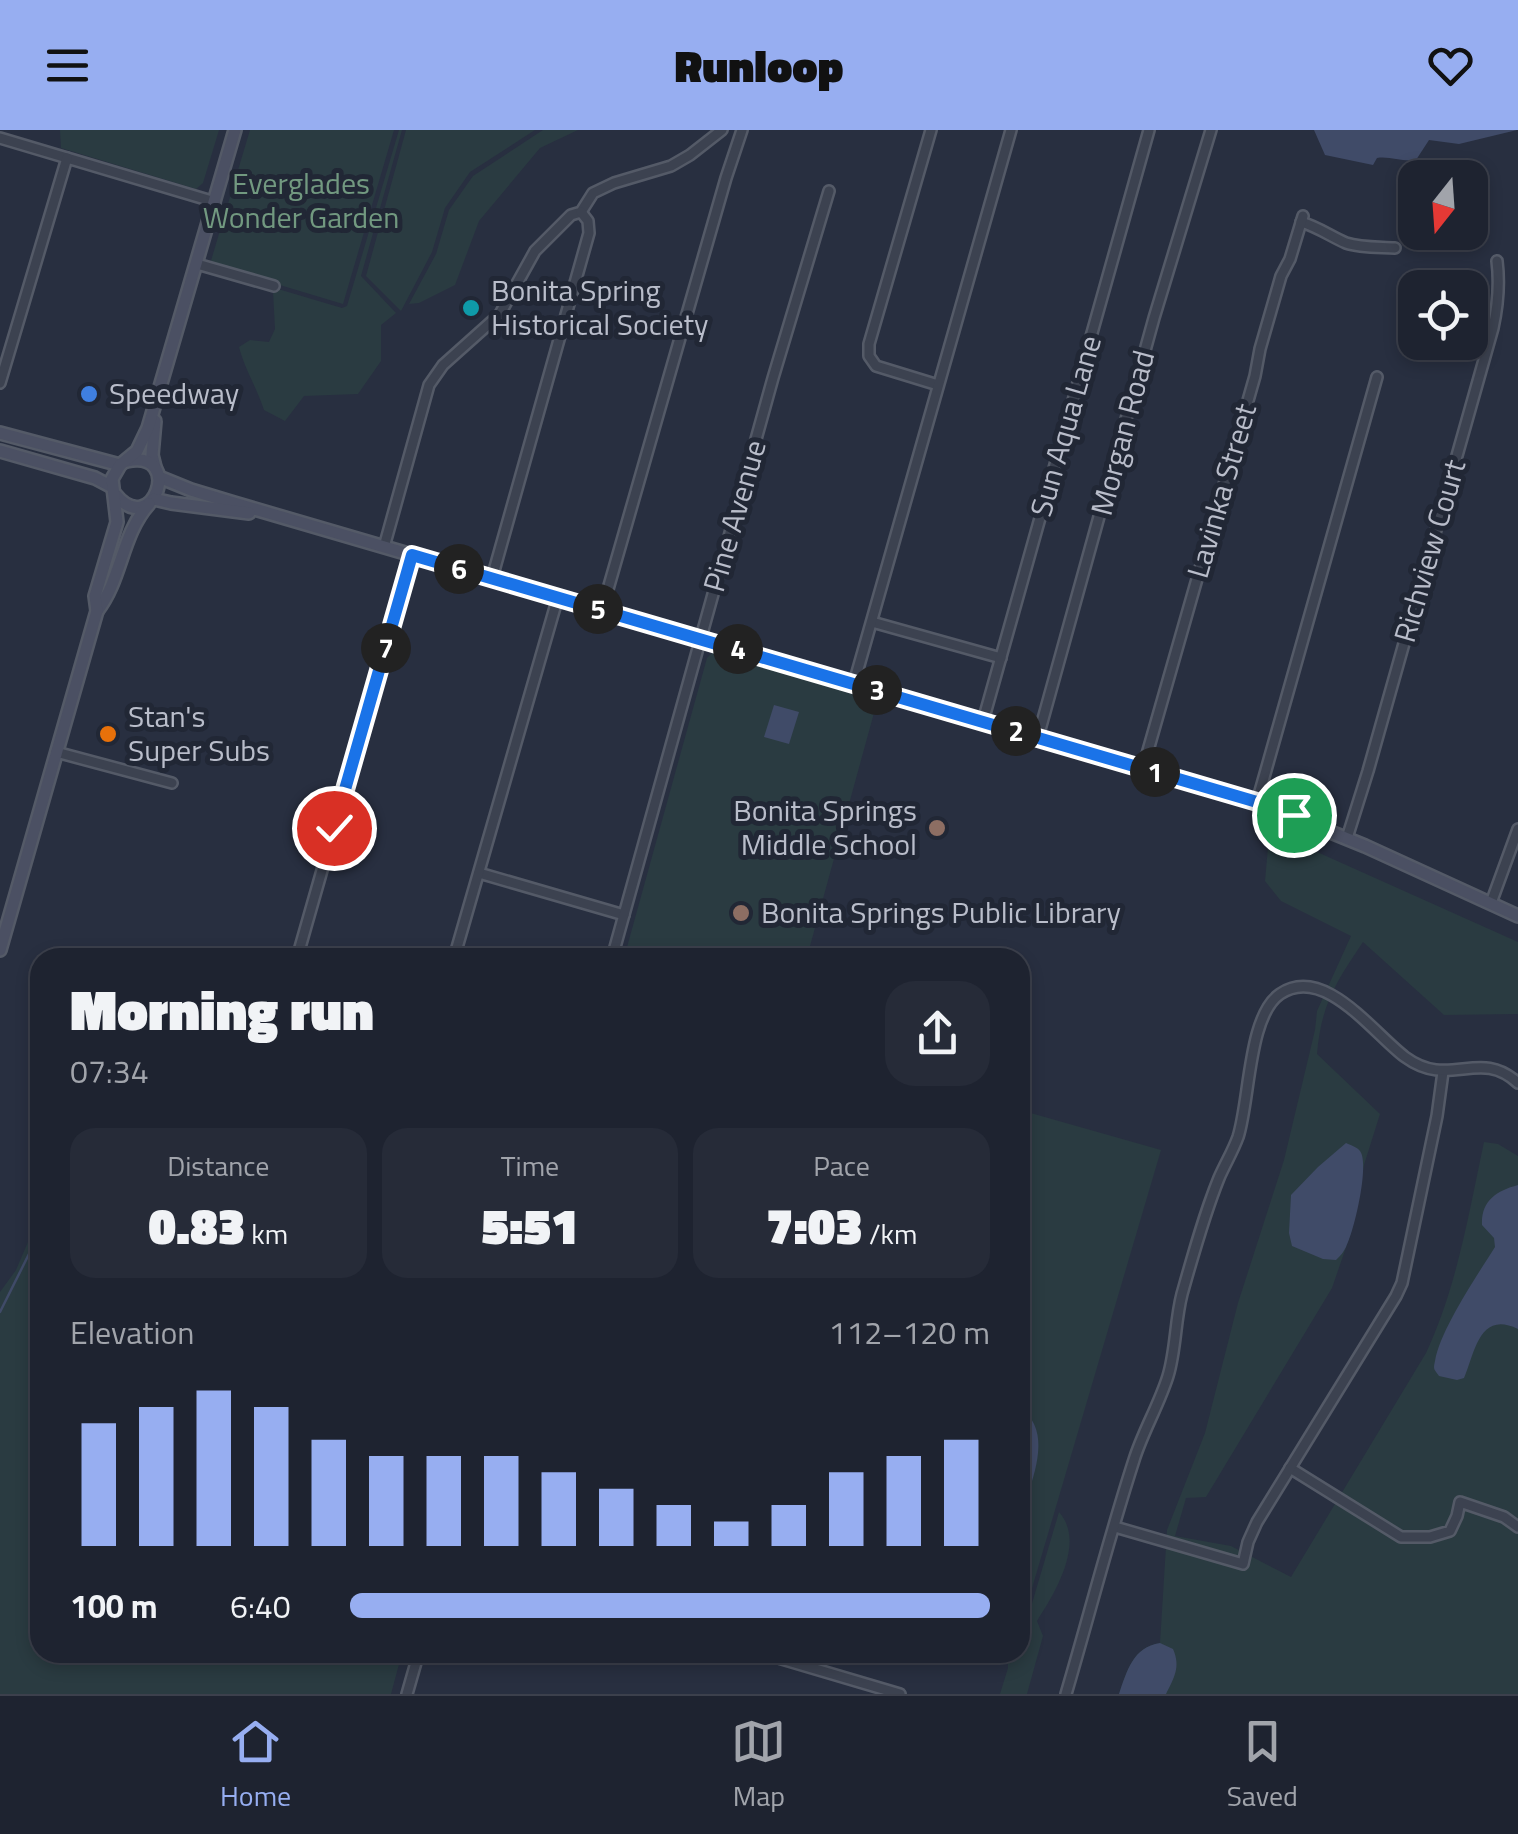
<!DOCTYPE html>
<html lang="en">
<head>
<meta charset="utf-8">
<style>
	:root { --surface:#1e2330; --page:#262b38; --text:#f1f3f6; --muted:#a1a4ab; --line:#3c404c; --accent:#97aef1 }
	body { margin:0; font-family:"Titillium Web",sans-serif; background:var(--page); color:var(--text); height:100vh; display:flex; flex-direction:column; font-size:38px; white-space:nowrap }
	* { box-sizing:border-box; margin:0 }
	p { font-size:32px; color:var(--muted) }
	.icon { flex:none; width:55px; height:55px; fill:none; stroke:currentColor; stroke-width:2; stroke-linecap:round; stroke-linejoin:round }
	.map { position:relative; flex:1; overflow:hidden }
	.panel { position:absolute; left:30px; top:818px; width:1000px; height:715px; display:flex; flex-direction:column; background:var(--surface); border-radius:30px; box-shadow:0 5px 15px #0003,0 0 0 2px var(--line) }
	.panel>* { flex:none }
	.needle { width:65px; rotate:197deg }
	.fabs { position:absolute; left:1398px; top:30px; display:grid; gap:20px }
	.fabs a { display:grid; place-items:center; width:90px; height:90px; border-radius:20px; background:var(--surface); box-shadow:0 5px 15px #0003,0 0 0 2px var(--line); font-size:50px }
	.pin { position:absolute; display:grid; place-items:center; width:85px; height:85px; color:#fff; margin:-42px; border:5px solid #fff; border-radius:50%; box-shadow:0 2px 10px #0007 }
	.km { position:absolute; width:50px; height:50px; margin:-25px; border-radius:50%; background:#222; color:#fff; font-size:28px; line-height:50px; text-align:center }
	.round { display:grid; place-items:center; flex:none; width:105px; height:105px; border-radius:30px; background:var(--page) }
	.headline { display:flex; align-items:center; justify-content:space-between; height:170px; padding:0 40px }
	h1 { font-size:55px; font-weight:800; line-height:75px }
	.metrics { display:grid; grid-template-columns:repeat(3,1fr); gap:15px; height:170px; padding:10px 40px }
	.metrics div { display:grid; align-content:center; border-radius:25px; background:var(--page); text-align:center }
	.metrics b { font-size:50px; font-weight:800 }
	.metrics small { font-size:28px; font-weight:400 }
	.metrics p { font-size:28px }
	.chart { height:280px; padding:20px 40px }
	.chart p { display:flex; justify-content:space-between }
	.chart svg { width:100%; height:180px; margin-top:10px; stroke:var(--accent); stroke-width:6 }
	ul { padding:0 40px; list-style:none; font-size:32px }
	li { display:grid; grid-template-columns:160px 120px 1fr; align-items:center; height:75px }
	li i { height:25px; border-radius:12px; background:var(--accent) }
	header { display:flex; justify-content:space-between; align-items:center; height:130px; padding:0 40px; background:var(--accent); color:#111; font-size:45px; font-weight:800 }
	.tabs { display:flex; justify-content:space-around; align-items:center; height:140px; border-top:2px solid var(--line); background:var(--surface); font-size:28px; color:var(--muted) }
	.tabs a { display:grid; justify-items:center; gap:5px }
	.tabs .active { color:var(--accent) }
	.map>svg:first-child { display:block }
	.green { fill:#2a3b41 }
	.water { fill:#404b68 }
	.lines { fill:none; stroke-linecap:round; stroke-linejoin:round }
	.stream { stroke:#404b68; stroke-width:2.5 }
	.street-casing { stroke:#545a67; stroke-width:14 }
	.secondary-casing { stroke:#545a67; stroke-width:16 }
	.street { stroke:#3c4250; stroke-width:9 }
	.secondary { stroke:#4b5063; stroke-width:11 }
	.route-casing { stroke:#fff; stroke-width:20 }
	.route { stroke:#1a73e8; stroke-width:12 }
	.culture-dot { fill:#0f9aa8; stroke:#212735; stroke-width:4 }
	.shop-dot { fill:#3f7fe0; stroke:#212735; stroke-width:4 }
	.food-dot { fill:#e8710a; stroke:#212735; stroke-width:4 }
	.education-dot { fill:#8d6e63; stroke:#212735; stroke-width:4 }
	.labels { text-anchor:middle; stroke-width:10; stroke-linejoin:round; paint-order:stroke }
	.park-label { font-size:30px; fill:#729980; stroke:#212735 }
	.poi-label { font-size:30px; fill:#b9bdca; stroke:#212735; text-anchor:start }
	.street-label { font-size:30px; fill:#b9bdca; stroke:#212735 }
</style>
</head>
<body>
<header><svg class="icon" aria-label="menu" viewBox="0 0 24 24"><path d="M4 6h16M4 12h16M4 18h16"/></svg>Runloop<svg class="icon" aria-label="heart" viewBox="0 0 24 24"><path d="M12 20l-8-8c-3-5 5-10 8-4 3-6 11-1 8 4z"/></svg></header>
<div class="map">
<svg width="1518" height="1564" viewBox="0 0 1518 1564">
	<rect width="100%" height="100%" fill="#282f40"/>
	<g class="green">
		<polygon points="60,0 219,0 203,53 196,59 61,18"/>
		<polygon points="250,0 394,0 343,174 210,134"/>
		<path d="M399,0h3l-41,146 35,37 -15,12v36l-23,33 -54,2 -19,25 -21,-11c-7,-22 -19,-40 -25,-63l11,-7 19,2 6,-13 -2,-38 -5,-5 74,22 5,-2z"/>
		<polygon points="406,0 535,0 470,42 445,78 432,122 401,181 366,146"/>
		<polygon points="543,0 578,0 540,18 479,91 455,155 419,173 409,174 436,124 449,80 473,46"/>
		<polygon points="714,521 877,572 807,827 624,828 707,528"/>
		<path d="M1297,713l221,99v72l-74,1 -81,-73c-27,40 -42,63 -46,112l63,60 -16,51 -12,65 -20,58 -126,209 -20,1 -11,38 56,10 60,31 135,-224c31,-66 43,-141 58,-211l14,2 20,12v538h-399c8,-23 14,-47 41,-51l7,-113 38,-97 33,-130 46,-143 31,-130 2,-19 34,-75 -70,-35 -16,-20 3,-34z"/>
		<polygon points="1020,980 1161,1020 1020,1499"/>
		<polygon points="40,1084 40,1522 402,1523 391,1564 0,1564 0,1162 16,1140"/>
		<path d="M1059,1382c27,30 -4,81 -22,109l6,15 -16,58h-27l8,-26v-15l12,-1v-8z"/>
	</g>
	<g class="water">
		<path d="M1314,0h203l-58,14 -30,-4 -13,20c-14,2 -26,-4 -39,-2l-4,7 -48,-10z"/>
		<polygon points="774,575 799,582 789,614 764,607"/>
		<path d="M1346,1013c4,2 11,4 14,8 10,13 -6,81 -14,96 -3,6 -5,8 -10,13l-13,-1 -31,-13 -3,-13 2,-38 27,-28z"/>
		<path d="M1518,1055v144c-39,-19 -43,24 -54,49l-7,2 -18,-4c-5,-7 -6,-6 -4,-15 5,-31 43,-87 60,-114l-1,-9 -12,-13c-1,-24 14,-34 36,-40z"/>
		<path d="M1020,1274c4,6 11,13 14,20 13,27 -6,67 -14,94z"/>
		<path d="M1160,1513l13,6c8,18 1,29 -7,45h-47c8,-23 14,-47 41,-51z"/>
	</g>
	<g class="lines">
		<polyline class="stream" points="0,1182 40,1102"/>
		<defs>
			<g id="street">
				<polyline points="931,0 869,214 869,226 876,236 938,255"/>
				<polyline points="0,8 215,72"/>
				<path d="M1301,92c17,5 29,14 45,21 15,5 33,4 49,5"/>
				<polyline points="197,134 274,156"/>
				<polyline points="0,253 67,28"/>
				<polyline points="384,417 429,255 443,235 500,184 535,121 571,85 581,82 593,63 614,53 671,36 690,25 722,0"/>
				<polyline points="492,448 589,103 588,91 581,82"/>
				<polyline points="602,480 726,48 742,0"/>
				<polyline points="872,492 1001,528"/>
				<polyline points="854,553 1011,0"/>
				<polyline points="983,591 1149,0"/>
				<polyline points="1038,607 1154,188 1211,0"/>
				<polyline points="56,622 172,653"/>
				<polyline points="1143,638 1255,246 1260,219 1281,146 1290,129 1303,86"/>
				<polyline points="1257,672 1377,247"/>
				<path d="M1347,708l21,-67 125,-443c5,-23 7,-43 4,-67"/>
				<polyline points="479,743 624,785"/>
				<polyline points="1491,773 1518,699"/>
				<polyline points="297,828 412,425"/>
				<polyline points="454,828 558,467"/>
				<polyline points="612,828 773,248 829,61"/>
				<polyline points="1290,1338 1401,1407 1430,1407 1450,1401 1457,1386 1460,1372 1504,1387 1518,1397"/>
				<polyline points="1115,1397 1243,1434 1248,1412 1257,1392 1396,1166 1402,1153 1437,986 1443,942"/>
				<polyline points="758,1522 900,1564"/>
				<polyline points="407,1564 419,1522"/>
				<path d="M1066,1564c23,-78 43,-157 68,-234 9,-29 25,-55 34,-84 8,-26 7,-55 14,-82 11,-39 22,-79 37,-116 6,-14 14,-27 19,-41 12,-37 10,-121 42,-143 44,-30 93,39 125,63 45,33 74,-10 113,26"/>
			</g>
			<g id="secondary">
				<polyline points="0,303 120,335"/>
				<polyline points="0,321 95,348 112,357"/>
				<polyline points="155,337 152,325 155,291"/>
				<polyline points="159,347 191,360 234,373 1257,672 1365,716 1518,786"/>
				<path d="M115,364c38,47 70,-45 12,-33"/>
				<polyline points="154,369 171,373 249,383"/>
				<path d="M97,481c25,-32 24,-76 52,-107"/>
				<polyline points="0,820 97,481 95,466 117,392 112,349 120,335 137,321 148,298 235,0"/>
			</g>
		</defs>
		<use href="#street" class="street-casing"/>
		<use href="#secondary" class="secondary-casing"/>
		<use href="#street" class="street"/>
		<use href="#secondary" class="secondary"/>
	</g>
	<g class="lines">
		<defs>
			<polyline id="route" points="334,698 412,425 1257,672 1294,685"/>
		</defs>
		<use href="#route" class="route-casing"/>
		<use href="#route" class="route"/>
	</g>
	<circle class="culture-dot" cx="471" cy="178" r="10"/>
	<circle class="shop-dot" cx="89" cy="264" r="10"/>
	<circle class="food-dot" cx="108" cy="604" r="10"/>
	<g class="education-dot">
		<circle cx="937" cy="698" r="10"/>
		<circle cx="741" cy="783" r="10"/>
	</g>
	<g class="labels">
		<g class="park-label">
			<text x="301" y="64">Everglades<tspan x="301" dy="34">Wonder Garden</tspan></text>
		</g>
		<g class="poi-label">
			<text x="491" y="171">Bonita Spring<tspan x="491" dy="34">Historical Society</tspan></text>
			<text x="109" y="274">Speedway</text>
			<text x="128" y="597">Stan's<tspan x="128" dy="34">Super Subs</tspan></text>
			<text x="917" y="691" text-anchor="end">Bonita Springs<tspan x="917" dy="34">Middle School</tspan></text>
			<text x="761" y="793">Bonita Springs Public Library</text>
		</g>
		<g class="street-label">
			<text transform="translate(1066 296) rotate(-74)" y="10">Sun Aqua Lane</text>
			<text transform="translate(1123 303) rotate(-75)" y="10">Morgan Road</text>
			<text transform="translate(1222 361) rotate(-74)" y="10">Lavinka Street</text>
			<text transform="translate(735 386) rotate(-74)" y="10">Pine Avenue</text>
			<text transform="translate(1430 421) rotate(-74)" y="10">Richview Court</text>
		</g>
	</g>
</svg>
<div class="fabs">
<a><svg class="needle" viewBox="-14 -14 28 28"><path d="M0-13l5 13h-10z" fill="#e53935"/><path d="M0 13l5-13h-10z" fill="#a1a4ab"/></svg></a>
<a><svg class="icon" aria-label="locate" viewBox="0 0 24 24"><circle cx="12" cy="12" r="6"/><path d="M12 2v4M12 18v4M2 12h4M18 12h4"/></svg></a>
</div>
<div class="pin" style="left:1294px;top:685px;background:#1e9e55"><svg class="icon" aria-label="arrive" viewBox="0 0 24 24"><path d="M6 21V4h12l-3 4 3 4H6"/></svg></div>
<div class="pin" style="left:334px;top:698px;background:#d93025"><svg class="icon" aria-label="check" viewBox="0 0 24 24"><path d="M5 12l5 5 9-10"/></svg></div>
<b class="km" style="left:1155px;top:642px">1</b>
<b class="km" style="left:1016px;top:601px">2</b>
<b class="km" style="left:877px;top:560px">3</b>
<b class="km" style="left:738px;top:519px">4</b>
<b class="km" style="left:598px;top:479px">5</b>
<b class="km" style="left:459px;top:439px">6</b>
<b class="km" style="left:386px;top:518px">7</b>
<section class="panel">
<div class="headline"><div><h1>Morning run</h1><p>07:34</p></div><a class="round"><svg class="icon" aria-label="share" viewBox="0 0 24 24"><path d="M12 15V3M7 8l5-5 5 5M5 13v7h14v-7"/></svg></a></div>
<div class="metrics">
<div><p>Distance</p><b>0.83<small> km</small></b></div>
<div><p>Time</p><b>5:51</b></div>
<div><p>Pace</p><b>7:03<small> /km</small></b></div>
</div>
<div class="chart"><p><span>Elevation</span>112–120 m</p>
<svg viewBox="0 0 160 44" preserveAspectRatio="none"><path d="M5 44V14M15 44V10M25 44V6M35 44V10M45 44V18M55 44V22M65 44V22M75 44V22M85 44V26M95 44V30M105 44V34M115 44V38M125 44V34M135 44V26M145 44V22M155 44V18"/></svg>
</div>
<ul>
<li><b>100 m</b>6:40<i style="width:100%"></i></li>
</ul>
</section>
</div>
<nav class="tabs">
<a class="active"><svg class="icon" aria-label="home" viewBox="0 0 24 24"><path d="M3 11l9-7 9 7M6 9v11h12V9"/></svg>Home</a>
<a><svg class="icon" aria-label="map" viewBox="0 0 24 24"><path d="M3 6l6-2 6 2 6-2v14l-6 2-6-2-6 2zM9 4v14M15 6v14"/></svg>Map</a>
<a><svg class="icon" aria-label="saved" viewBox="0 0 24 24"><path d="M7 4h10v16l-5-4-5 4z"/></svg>Saved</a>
</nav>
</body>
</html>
